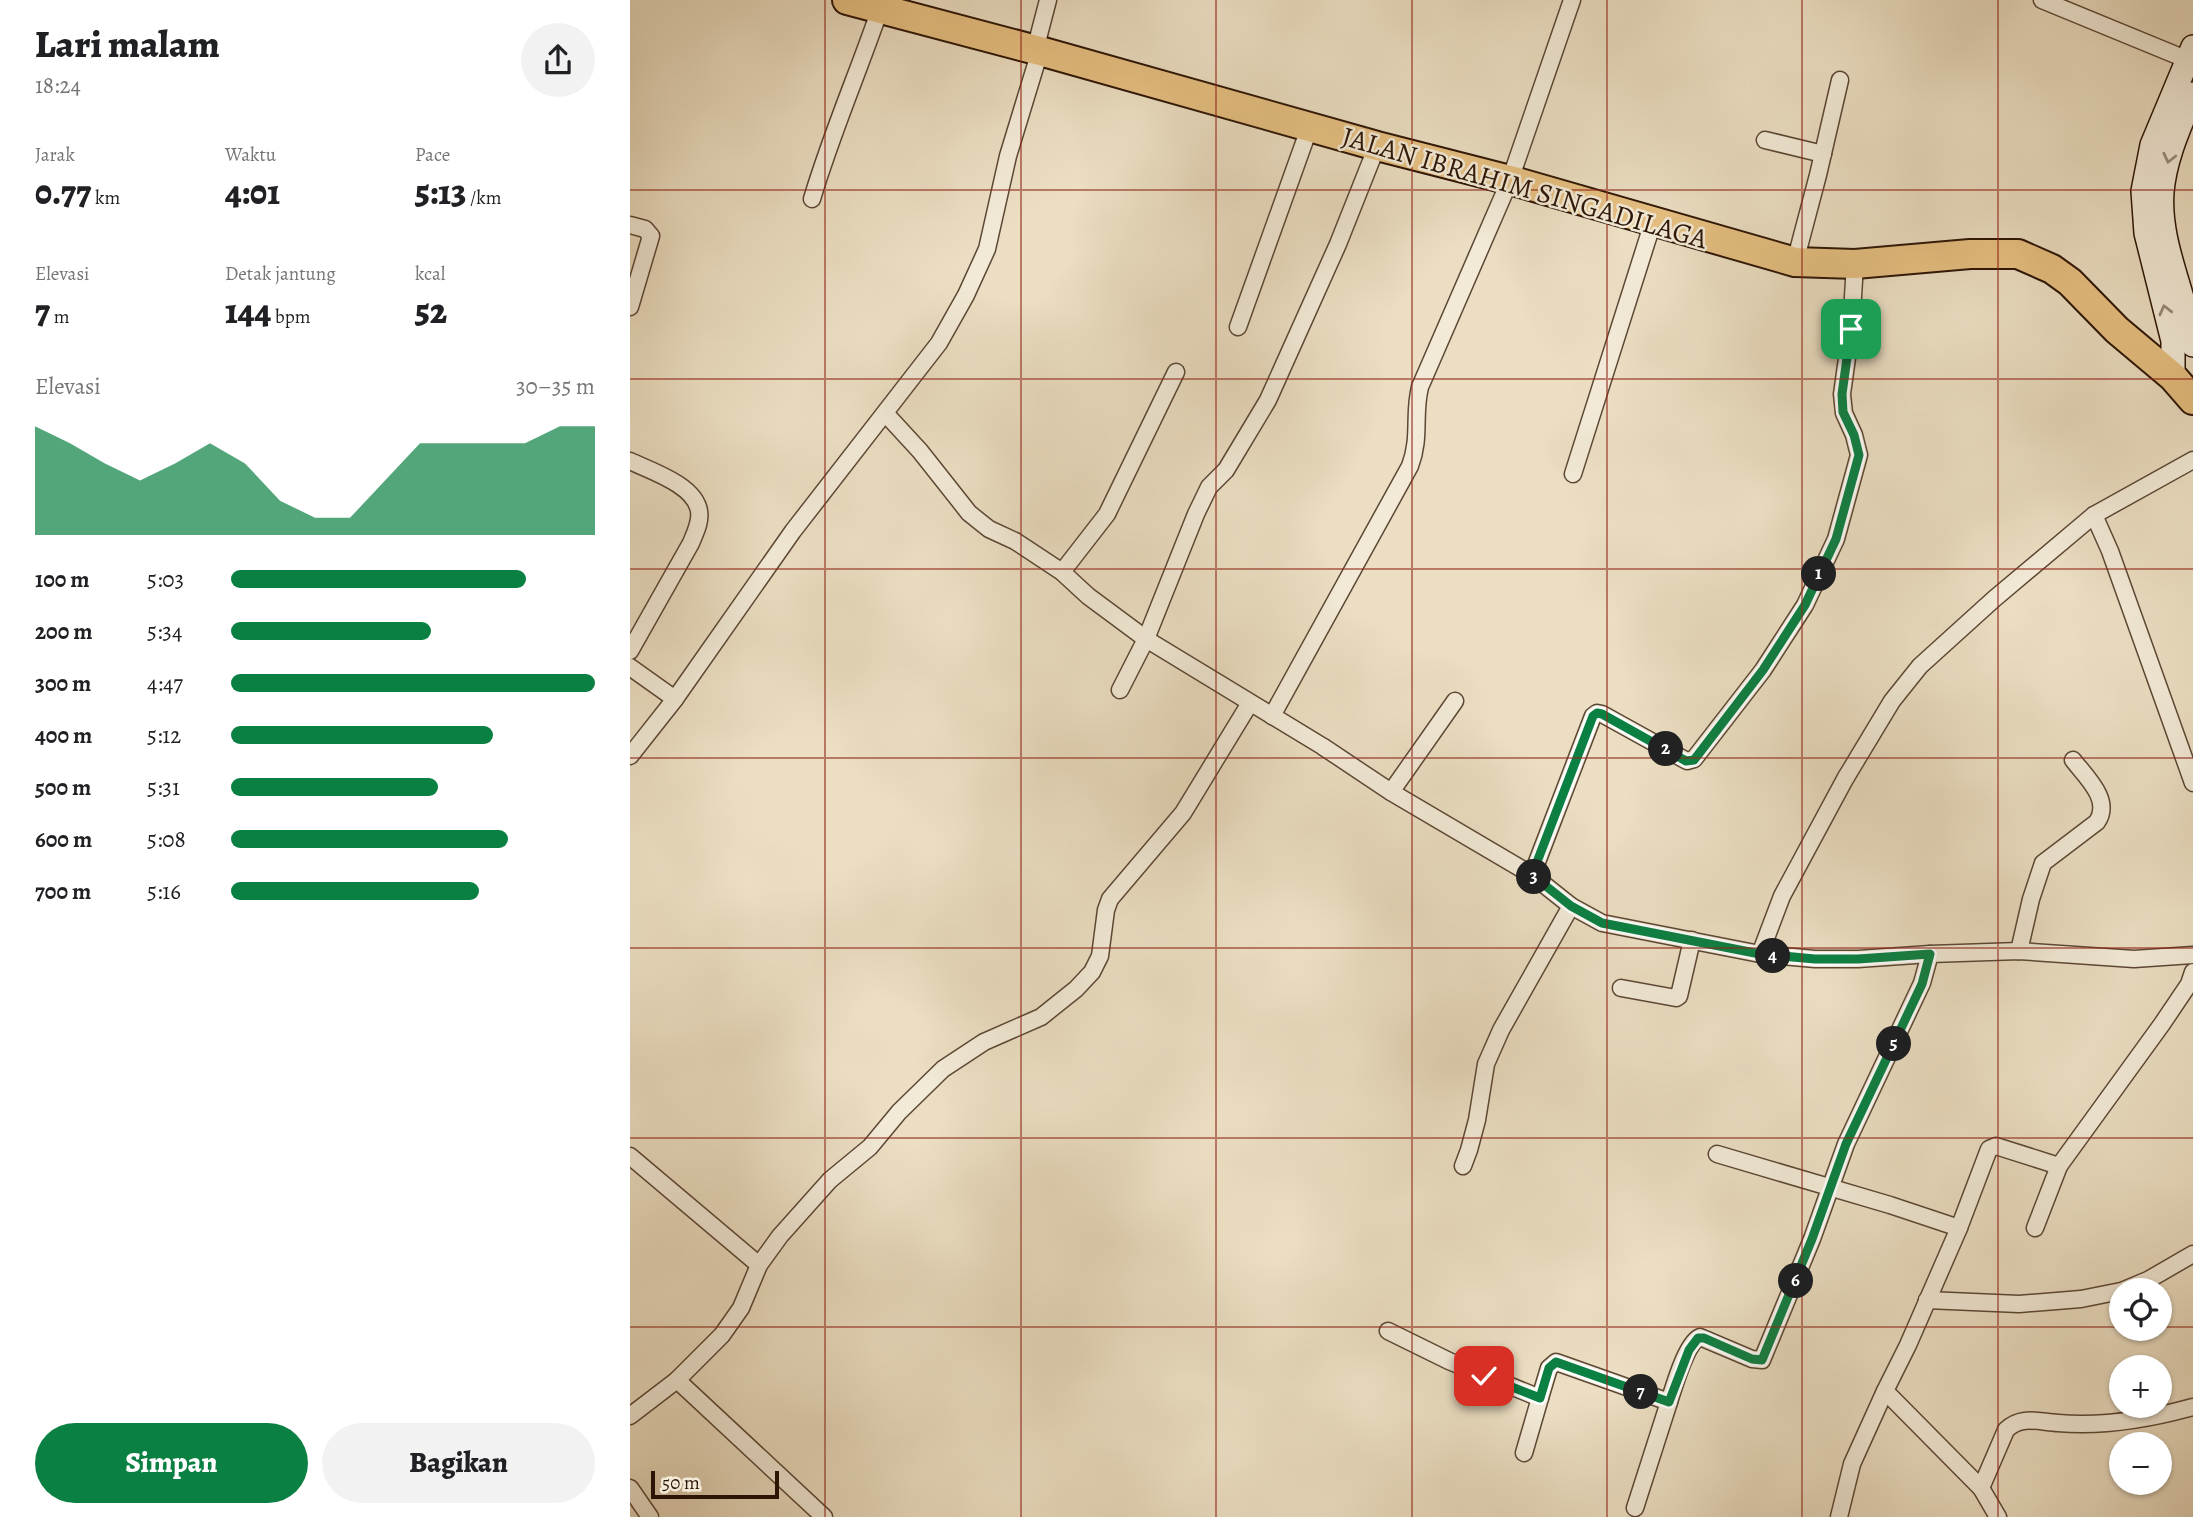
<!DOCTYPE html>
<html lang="id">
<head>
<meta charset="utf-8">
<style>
	:root { --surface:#fff; --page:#f2f2f2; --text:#202124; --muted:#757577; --accent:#0b8043 }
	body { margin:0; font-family:Alegreya,serif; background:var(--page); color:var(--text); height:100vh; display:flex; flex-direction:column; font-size:26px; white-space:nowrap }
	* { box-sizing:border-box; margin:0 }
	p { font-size:23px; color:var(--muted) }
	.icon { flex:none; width:38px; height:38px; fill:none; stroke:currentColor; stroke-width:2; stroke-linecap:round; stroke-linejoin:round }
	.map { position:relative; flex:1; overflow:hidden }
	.panel { display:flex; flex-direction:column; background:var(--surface); width:630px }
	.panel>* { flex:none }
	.controls { position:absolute; left:1479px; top:1278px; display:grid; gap:14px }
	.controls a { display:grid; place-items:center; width:63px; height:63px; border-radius:50%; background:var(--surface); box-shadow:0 2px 5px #0004; font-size:35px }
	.scale { position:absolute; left:21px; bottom:18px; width:128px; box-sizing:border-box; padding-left:7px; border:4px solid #2d1506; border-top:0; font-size:19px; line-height:24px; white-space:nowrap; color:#2d1506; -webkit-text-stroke:5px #f2ead7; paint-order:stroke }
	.pin { position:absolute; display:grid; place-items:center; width:60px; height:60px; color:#fff; margin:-30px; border-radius:14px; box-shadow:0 4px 10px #0006 }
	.km { position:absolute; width:35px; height:35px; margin:-18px; border-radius:50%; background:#222; color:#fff; font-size:19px; line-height:35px; text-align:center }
	.round { display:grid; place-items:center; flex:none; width:74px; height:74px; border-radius:37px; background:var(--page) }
	.overview { display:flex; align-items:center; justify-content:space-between; height:119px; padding:0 35px }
	h1 { font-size:38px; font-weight:800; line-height:52px }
	.metrics { display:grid; grid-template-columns:repeat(3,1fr); gap:10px; height:119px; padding:7px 35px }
	.metrics div { display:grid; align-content:center }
	.metrics b { font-size:35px; font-weight:800 }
	.metrics small { font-size:19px; font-weight:400 }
	.metrics p { font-size:19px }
	.chart { height:196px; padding:14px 35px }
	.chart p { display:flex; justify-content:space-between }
	.chart svg { width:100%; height:126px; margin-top:7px; fill:var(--accent); opacity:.7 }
	.primary-button { display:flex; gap:14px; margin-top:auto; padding:14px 35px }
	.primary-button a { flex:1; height:80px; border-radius:42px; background:var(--accent); color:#fff; font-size:28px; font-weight:800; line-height:80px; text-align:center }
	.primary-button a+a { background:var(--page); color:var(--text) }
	ul { padding:0 35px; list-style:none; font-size:23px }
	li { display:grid; grid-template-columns:112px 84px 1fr; align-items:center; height:52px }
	li i { height:18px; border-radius:9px; background:var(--accent) }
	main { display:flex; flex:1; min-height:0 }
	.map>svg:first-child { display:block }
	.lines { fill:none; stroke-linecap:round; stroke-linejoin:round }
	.street-casing { stroke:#5c4735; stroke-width:19 }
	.secondary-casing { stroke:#2d1506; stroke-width:26 }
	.highway-casing { stroke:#2d1506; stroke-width:32 }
	.street { stroke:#f2ead7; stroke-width:16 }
	.secondary { stroke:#f2ead7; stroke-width:23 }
	.highway { stroke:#e6bf81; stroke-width:28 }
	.oneway { stroke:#998a79 }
	.route-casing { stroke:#fff; stroke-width:14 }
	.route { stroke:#0b8043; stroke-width:9 }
	.grid { fill:none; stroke:#8f2418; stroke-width:2; stroke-opacity:0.55 }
	.labels { text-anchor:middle; stroke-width:5; stroke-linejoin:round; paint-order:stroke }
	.street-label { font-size:28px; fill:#2d1506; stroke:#f2ead7 }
</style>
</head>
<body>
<main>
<section class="panel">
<div class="overview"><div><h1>Lari malam</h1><p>18:24</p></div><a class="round"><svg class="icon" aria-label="share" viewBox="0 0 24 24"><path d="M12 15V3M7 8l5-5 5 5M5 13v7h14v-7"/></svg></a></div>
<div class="metrics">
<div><p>Jarak</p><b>0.77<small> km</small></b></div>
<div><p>Waktu</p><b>4:01</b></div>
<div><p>Pace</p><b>5:13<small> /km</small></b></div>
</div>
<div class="metrics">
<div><p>Elevasi</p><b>7<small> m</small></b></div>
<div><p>Detak jantung</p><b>144<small> bpm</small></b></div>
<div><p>kcal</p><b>52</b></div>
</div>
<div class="chart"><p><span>Elevasi</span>30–35 m</p>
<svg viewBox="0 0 160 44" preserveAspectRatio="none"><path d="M0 44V6L10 12L20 19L30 25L40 19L50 12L60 19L70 32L80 38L90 38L100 25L110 12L120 12L130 12L140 12L150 6L160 6V44z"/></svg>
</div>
<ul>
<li><b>100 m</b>5:03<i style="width:81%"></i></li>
<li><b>200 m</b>5:34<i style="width:55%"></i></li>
<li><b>300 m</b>4:47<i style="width:100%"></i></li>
<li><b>400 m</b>5:12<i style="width:72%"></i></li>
<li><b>500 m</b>5:31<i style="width:57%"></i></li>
<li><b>600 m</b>5:08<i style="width:76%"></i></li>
<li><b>700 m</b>5:16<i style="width:68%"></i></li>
</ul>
<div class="primary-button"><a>Simpan</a><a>Bagikan</a></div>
</section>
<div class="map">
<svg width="1563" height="1517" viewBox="0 0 1563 1517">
	<rect width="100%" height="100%" fill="#ebdec2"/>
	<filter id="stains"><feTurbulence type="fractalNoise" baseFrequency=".00286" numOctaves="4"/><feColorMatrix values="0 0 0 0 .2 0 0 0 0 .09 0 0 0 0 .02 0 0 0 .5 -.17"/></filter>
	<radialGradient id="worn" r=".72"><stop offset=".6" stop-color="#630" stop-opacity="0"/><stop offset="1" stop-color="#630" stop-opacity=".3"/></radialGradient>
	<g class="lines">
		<defs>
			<g id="street">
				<polyline points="1412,0 1558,60"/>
				<polyline points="405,50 418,0"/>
				<polyline points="1135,140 1193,154"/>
				<path d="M182,199c19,-64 46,-126 68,-190"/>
				<polyline points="0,225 15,229 21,236 0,307"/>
				<polyline points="1165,262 1188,175 1210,80"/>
				<polyline points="608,327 680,126"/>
				<polyline points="255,413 290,451 339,513 359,529 385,541 432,572 458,596 516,639 692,746 761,792 902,875 941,906 972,923 1130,954 1185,959 1228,959 1300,954 1389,951 1504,959 1563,955"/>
				<path d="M0,461c21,10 65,24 69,50 2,11 -4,22 -8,32l-61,108"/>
				<polyline points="943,474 1023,222"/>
				<polyline points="1464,515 1480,551 1563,783"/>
				<polyline points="432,572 477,514 546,372"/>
				<polyline points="0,667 45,699"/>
				<polyline points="490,690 516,639 566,514 579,487 596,470 638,400 708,244 747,146"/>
				<path d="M642,716l138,-250c11,-29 3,-51 10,-79l90,-207 62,-180"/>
				<polyline points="0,756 45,699 163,531 309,343 336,295 357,249 378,156 410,51"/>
				<polyline points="761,792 825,701"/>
				<polyline points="902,875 963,716 967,713 972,714 1057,761 1064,759 1133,670 1175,605 1206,539 1229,455 1224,435 1214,413 1212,394 1221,329 1225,264"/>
				<path d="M1389,951l12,-52 12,-36 54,-41c15,-22 -11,-45 -24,-62"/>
				<polyline points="1130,954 1152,896 1215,779 1262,701 1290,666 1364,599 1464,515 1563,460"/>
				<polyline points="991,988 1046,998 1049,996 1062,940"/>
				<polyline points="1087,1154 1260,1205 1329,1228"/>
				<polyline points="0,1156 129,1265"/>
				<polyline points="833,1166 839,1150 847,1120 856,1064 871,1030 941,906"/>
				<polyline points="1405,1228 1429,1166"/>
				<polyline points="1494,1290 1518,1280 1563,1254"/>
				<polyline points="1297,1300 1389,1304 1451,1299 1491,1291"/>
				<path d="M758,1331l61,30 91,37 9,-30 7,-6 113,40c5,-15 17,-59 31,-65l52,22 10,1 50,-121 34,-95 76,-161 8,-29"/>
				<polyline points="47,1380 194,1517"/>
				<polyline points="0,1416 47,1380 92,1335 111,1308 129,1265 150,1236 200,1180 240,1147 269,1112 313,1069 354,1042 411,1017 446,989 462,972 470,956 476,910 480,899 553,813 620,703"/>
				<polyline points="894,1453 910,1398"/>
				<polyline points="0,1488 20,1517"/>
				<path d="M1351,1488l25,-58c15,-15 33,-8 52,-7 45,4 92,-4 135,-16"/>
				<polyline points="1005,1508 1039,1402"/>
				<polyline points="1209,1517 1222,1464 1255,1391"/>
				<polyline points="1368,1517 1351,1488 1255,1391 1278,1345 1329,1228 1359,1149 1366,1146 1429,1166 1532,1024 1559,984 1563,972"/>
			</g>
			<g id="secondary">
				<path d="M1563,94c-13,32 -28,63 -31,98 -4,52 24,102 31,153"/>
				<polyline points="1543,377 1543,341 1516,233 1513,191 1522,145 1563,47"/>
			</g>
			<polyline id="highway" points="217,0 410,51 747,146 880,180 1165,262 1225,264 1340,254 1388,254 1422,269 1440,282 1487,330 1543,377 1563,400"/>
		</defs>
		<use href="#street" class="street-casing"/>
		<use href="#secondary" class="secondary-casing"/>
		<use href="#highway" class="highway-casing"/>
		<use href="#street" class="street"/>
		<use href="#secondary" class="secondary"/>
		<use href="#highway" class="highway"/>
	</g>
	<defs><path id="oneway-chevron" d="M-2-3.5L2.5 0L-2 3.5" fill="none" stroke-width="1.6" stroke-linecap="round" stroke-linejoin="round" transform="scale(1.75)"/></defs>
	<g class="oneway">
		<use href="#oneway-chevron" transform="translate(1539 158) rotate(103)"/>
		<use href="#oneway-chevron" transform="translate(1535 310) rotate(-104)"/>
	</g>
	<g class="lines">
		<defs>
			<polyline id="route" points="854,1376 910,1398 919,1368 926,1362 1039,1402 1059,1350 1068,1338 1074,1338 1122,1359 1132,1360 1182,1239 1216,1144 1292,984 1300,954 1228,959 1185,959 1130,954 972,923 941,906 902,875 963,716 967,713 972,714 1056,761 1064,760 1133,670 1175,605 1206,539 1229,455 1224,435 1213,412 1212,394 1221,329"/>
		</defs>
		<use href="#route" class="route-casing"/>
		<use href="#route" class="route"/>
	</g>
	<path class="grid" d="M195,0v1517M391,0v1517M586,0v1517M782,0v1517M977,0v1517M1172,0v1517M1368,0v1517M0,190h1563M0,379h1563M0,569h1563M0,758h1563M0,948h1563M0,1138h1563M0,1327h1491M1530,1327h33"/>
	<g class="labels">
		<g class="street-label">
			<text transform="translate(895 187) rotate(16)" y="10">JALAN IBRAHIM SINGADILAGA</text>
		</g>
	</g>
	<rect width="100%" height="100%" filter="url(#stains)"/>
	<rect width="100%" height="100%" fill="url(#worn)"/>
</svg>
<div class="controls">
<a><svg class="icon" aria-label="locate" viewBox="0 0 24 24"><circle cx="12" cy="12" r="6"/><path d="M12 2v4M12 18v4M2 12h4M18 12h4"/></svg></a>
<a>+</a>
<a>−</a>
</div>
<div class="scale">50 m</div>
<div class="pin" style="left:1221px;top:329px;background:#1e9e55"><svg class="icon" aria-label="arrive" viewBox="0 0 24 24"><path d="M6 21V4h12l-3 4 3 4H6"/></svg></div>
<div class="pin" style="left:854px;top:1376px;background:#d93025"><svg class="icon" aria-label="check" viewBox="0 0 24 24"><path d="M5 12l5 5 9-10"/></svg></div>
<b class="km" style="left:1189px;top:574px">1</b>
<b class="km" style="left:1036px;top:749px">2</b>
<b class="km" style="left:904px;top:877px">3</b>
<b class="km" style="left:1143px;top:956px">4</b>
<b class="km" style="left:1264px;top:1044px">5</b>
<b class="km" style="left:1166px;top:1281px">6</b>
<b class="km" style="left:1011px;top:1392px">7</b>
</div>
</main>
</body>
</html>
